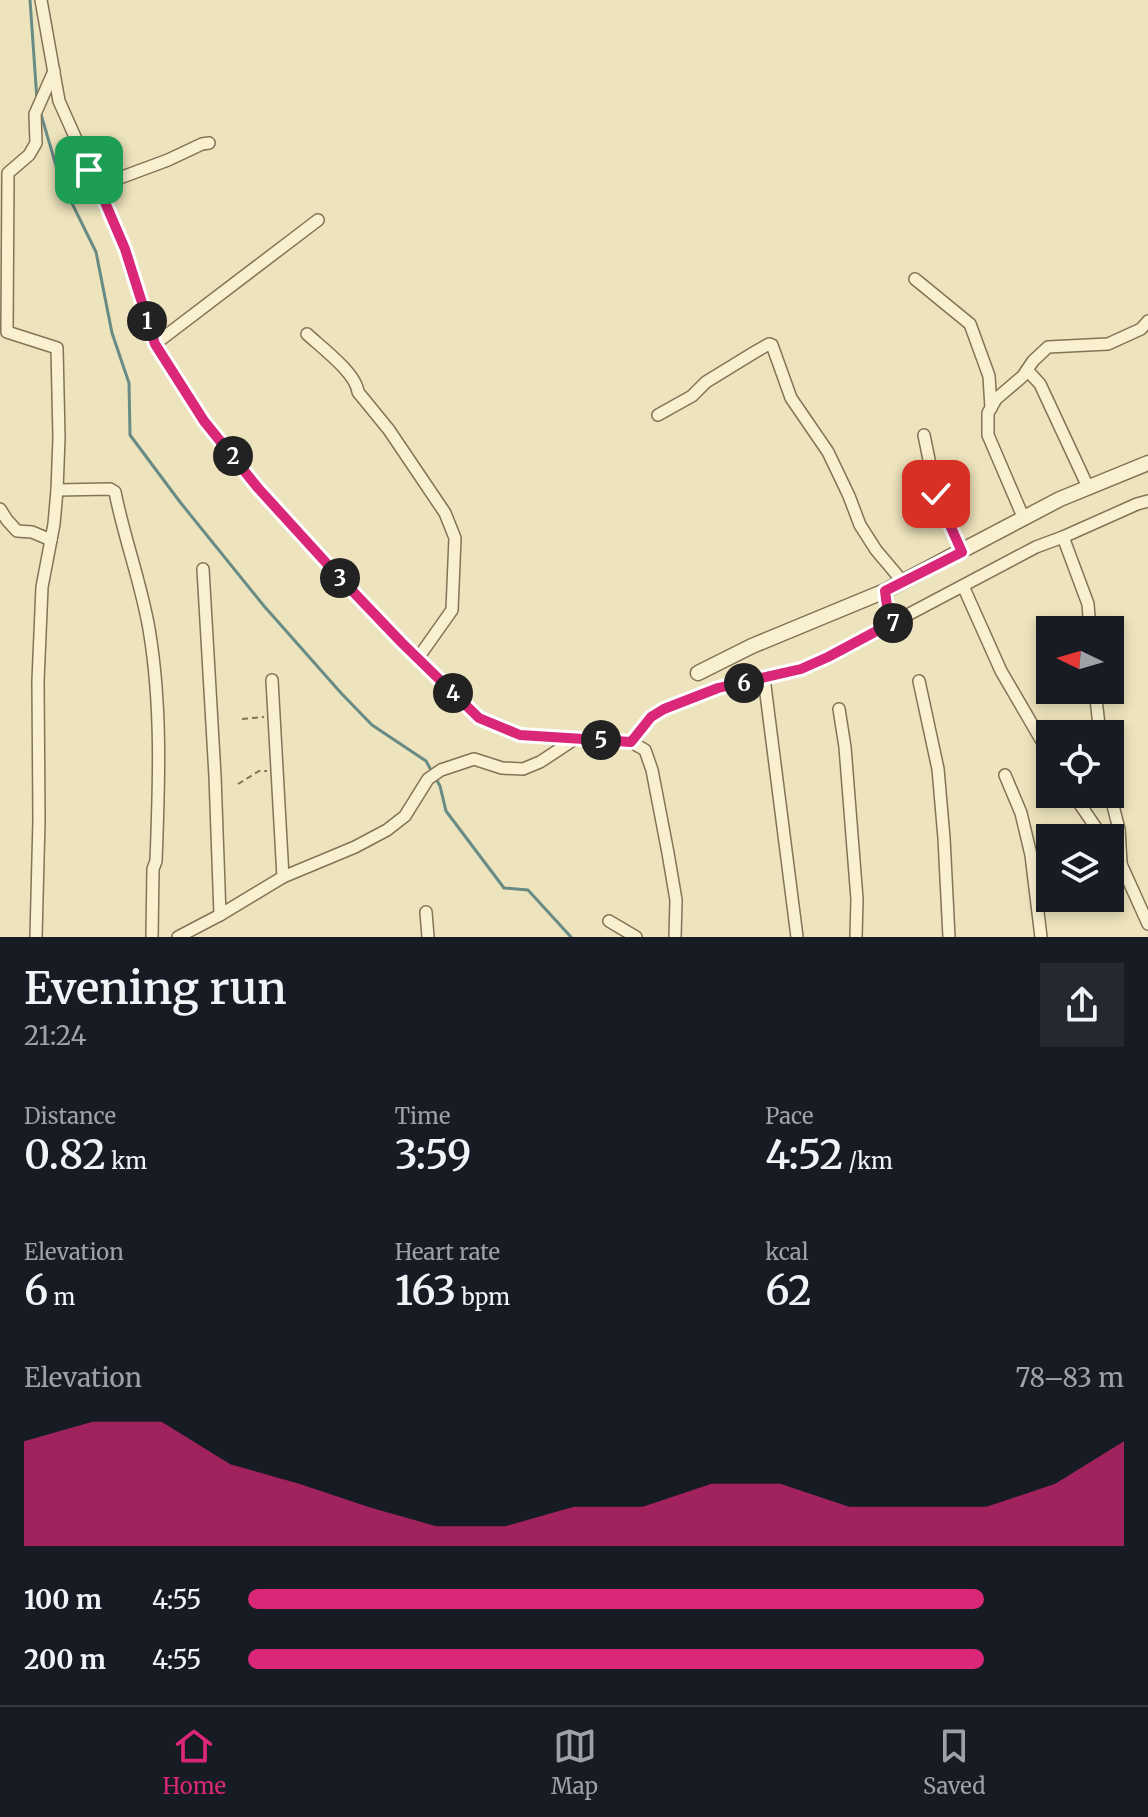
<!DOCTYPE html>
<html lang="en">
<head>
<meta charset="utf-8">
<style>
	:root { --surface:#171b24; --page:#242831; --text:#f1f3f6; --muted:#9ea1a6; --line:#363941; --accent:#db2777 }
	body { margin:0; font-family:Merriweather,serif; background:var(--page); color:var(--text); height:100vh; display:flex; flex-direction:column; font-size:30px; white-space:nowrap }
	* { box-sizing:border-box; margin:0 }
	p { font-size:26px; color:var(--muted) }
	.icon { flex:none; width:44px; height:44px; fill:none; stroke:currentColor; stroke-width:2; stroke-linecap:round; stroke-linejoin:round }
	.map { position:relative; height:937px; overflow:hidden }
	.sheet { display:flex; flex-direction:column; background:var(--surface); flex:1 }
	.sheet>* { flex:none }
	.needle { width:52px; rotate:275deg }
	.tools { position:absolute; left:1036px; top:616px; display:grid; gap:16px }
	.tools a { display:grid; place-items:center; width:88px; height:88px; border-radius:0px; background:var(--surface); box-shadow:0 4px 12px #0003; font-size:40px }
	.pin { position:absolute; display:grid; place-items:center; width:68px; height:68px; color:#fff; margin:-34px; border-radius:16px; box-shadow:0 4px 12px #0006 }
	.km { position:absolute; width:40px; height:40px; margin:-20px; border-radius:50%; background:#222; color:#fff; font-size:22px; line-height:40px; text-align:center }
	.round { display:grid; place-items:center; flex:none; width:84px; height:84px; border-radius:0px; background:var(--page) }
	.overview { display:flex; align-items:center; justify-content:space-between; height:136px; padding:0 24px }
	h1 { font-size:44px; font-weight:600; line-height:60px }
	.figures { display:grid; grid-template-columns:repeat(3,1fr); gap:12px; height:136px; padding:8px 24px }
	.figures div { display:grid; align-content:center }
	.figures b { font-size:40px; font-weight:600 }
	.figures small { font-size:22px; font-weight:400 }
	.figures p { font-size:22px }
	.chart { height:224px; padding:16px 24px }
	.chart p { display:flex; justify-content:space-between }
	.chart svg { width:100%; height:144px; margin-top:8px; fill:var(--accent); opacity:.7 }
	ul { padding:0 24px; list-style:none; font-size:26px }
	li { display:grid; grid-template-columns:128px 96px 1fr; align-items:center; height:60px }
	li i { height:20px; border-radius:10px; background:var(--accent) }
	.menu { display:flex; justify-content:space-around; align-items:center; height:112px; border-top:2px solid var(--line); background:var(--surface); font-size:22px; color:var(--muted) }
	.menu a { display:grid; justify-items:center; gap:4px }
	.menu .current { color:var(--accent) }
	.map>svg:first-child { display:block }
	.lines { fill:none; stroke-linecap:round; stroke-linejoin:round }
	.stream { stroke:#688b86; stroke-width:3 }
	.minor-casing { stroke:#847356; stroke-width:14 }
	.tertiary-casing { stroke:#847356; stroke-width:17 }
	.path { stroke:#847356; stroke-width:2; stroke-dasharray:6 4; stroke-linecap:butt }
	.minor { stroke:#f8f0cf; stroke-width:11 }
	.tertiary { stroke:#f8f0cf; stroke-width:14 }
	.route-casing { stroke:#fff; stroke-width:16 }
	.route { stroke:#db2777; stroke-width:10 }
</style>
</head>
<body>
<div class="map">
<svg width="1148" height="937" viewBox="0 0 1148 937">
	<rect width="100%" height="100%" fill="#ede3bc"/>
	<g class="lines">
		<g class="stream">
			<polyline points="30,0 37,100"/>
			<polyline points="40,111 60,179 96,252 112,333 129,383 130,435 180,502 264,606 341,693 372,725 426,761 440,786 446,811 504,888 528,890 571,937"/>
		</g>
		<defs>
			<g id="minor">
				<polyline points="41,0 59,101 125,249 155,344 204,421 258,488 340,578 402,643 479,718 520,735 631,742 645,750 652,770 668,853 676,900 675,937"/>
				<polyline points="98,186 168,160 202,144 209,143"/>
				<polyline points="915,279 970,324 989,376 991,408"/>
				<path d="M307,334c14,13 49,39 51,58l31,38 56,83 10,25 -3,72 -34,48"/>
				<polyline points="155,344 318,220"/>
				<polyline points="1027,370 1040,384 1088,487"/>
				<polyline points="658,415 692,396 706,382 755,352 769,344 772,345 791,398 828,452 849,496 860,525 876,550 903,582"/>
				<polyline points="924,435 936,494 962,552"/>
				<path d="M57,490l53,-1 5,3c9,46 26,90 34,137 13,76 10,155 7,232l-3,8 -1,68"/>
				<polyline points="0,509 7,520 17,531 32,532 51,540"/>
				<polyline points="1024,519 988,435 988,413 996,399 1023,376 1033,361 1048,347 1108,344 1141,329 1148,321"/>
				<polyline points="1063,537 1088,604 1090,630"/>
				<polyline points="203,569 215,776 220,915"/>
				<polyline points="963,586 1001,671 1050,755"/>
				<polyline points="885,591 887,606 899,619"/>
				<polyline points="764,678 797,937"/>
				<polyline points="272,680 283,877"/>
				<polyline points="919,681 938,769 944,838 949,937"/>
				<polyline points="1095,690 1100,734"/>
				<polyline points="839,709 845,747 857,899 856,937"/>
				<polyline points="631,742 651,717 664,709 718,688 801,669 828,657 1036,547 1063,537 1137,504 1148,501"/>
				<polyline points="1005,775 1021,813 1031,855 1041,937"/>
				<polyline points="1073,794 1103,838"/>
				<polyline points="1110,794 1119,829 1121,863"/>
				<polyline points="1110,848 1121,864 1148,924"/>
				<polyline points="426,912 428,937"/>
				<polyline points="609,921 636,937"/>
				<polyline points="36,937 39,820 38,681 42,587 54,524 57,490 59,438 57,348 7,332 8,173 29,155 36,143 35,114 54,71"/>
				<polyline points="178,937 220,915 283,877 355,847 387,830 405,816 428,779 441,770 474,759 502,768 523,769 540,762 575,739"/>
			</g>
			<polyline id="tertiary" points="698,673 752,646 885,591 1060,499 1148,463"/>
		</defs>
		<use href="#minor" class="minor-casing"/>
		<use href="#tertiary" class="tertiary-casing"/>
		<g class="path">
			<polyline points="242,719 264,717"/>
			<polyline points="238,784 259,771 267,771"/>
		</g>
		<use href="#minor" class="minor"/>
		<use href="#tertiary" class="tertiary"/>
	</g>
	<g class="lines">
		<defs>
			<polyline id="route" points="89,170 98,186 125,249 155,344 204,421 258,488 340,578 402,643 479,718 520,735 631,742 651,717 664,709 718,688 801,669 828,657 899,619 887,606 885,591 962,552 936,494"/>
		</defs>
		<use href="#route" class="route-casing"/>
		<use href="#route" class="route"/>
	</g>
</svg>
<div class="tools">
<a><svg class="needle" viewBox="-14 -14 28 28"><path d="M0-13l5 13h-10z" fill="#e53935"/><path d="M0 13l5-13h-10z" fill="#9ea1a6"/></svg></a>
<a><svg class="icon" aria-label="locate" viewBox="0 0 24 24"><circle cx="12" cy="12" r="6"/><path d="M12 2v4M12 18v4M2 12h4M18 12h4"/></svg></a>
<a><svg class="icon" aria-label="layers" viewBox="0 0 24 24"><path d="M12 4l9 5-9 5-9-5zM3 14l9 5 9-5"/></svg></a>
</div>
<div class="pin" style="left:89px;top:170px;background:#1e9e55"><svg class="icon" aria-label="arrive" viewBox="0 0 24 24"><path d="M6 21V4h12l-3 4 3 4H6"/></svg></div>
<div class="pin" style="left:936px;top:494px;background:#d93025"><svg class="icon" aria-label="check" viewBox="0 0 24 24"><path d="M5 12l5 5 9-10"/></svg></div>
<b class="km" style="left:147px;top:321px">1</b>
<b class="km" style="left:233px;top:456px">2</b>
<b class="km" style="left:340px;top:578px">3</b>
<b class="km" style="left:453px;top:693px">4</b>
<b class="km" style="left:601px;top:740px">5</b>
<b class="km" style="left:744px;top:683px">6</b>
<b class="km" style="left:893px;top:623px">7</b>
</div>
<section class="sheet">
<div class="overview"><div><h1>Evening run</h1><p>21:24</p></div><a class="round"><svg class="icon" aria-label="share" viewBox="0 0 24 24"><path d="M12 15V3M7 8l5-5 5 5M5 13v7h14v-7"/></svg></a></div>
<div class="figures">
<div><p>Distance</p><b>0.82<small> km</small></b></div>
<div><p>Time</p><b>3:59</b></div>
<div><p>Pace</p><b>4:52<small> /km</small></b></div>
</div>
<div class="figures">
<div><p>Elevation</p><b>6<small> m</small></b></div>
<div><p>Heart rate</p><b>163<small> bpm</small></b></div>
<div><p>kcal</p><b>62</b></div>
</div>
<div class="chart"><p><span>Elevation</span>78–83 m</p>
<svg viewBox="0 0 160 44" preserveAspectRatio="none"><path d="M0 44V12L10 6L20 6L30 19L40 25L50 32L60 38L70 38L80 32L90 32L100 25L110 25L120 32L130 32L140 32L150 25L160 12V44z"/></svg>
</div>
<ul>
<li><b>100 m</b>4:55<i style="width:84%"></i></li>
<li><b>200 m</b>4:55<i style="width:84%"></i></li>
</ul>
</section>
<nav class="menu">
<a class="current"><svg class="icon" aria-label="home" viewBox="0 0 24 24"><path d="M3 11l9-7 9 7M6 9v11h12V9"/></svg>Home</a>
<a><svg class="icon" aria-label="map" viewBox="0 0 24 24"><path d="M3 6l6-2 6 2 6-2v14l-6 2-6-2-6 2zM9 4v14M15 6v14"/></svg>Map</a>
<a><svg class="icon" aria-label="saved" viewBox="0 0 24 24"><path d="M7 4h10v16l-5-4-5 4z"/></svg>Saved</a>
</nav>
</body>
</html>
